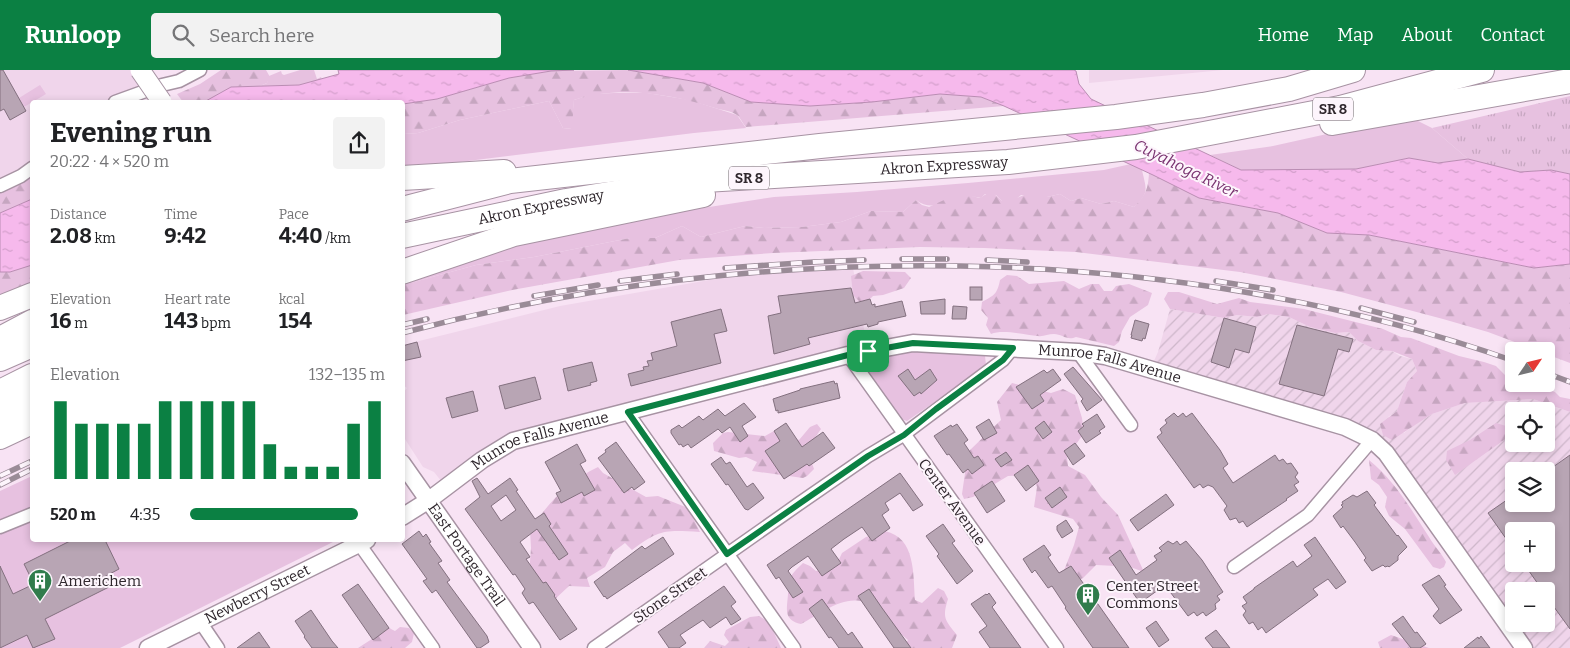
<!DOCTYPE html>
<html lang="en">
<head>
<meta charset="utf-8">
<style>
	:root { --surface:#fff; --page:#f2f2f2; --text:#202124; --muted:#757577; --accent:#0b8043 }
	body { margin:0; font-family:Bitter,serif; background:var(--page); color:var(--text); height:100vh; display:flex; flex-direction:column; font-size:19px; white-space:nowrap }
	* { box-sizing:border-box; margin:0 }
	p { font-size:16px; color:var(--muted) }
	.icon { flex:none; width:28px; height:28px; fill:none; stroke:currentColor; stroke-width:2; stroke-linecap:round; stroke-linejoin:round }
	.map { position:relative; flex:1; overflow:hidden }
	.side { position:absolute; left:30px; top:30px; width:375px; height:442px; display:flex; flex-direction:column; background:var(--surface); border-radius:5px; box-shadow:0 2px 8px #0003 }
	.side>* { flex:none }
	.needle { width:32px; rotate:55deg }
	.buttons { position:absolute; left:1505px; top:272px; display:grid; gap:10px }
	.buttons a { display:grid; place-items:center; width:50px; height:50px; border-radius:5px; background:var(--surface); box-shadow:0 2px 8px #0003; font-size:25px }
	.pin { position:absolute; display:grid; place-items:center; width:42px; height:42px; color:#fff; margin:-21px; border-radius:10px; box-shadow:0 2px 8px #0006 }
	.round { display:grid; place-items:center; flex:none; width:52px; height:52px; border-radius:5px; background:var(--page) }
	.overview { display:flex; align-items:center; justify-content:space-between; height:85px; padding:0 20px }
	h1 { font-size:28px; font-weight:700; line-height:38px }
	.figures { display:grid; grid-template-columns:repeat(3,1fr); gap:8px; height:85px; padding:5px 20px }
	.figures div { display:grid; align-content:center }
	.figures b { font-size:21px; font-weight:700 }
	.figures small { font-size:14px; font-weight:400 }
	.figures p { font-size:14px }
	.chart { height:140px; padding:10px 20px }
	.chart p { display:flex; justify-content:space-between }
	.chart svg { width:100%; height:90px; margin-top:5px; stroke:var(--accent); stroke-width:6 }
	ul { padding:0 20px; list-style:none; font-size:16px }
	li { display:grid; grid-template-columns:80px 60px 1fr; align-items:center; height:38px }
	li i { height:12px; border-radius:6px; background:var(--accent) }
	header { display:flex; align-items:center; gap:30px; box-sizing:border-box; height:70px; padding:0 25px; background:var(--accent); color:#fff }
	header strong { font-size:24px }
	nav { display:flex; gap:28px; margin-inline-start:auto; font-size:18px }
	.search { width:350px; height:45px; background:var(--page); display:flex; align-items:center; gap:12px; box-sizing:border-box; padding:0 18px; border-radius:5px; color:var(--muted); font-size:19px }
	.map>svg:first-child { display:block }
	.built { fill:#f0d5eb }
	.industrial { fill:url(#industrial-furrows); fill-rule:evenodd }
	.green { fill:#e7c1e0 }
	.forest { fill:url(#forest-firs) }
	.park { fill:url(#park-tufts) }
	.water { fill:url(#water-ripples); stroke:#ba8db3 }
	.building { fill:#b8a5b4; stroke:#83707f; fill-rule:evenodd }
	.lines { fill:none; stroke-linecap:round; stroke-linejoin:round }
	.minor-casing { stroke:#a793a3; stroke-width:15 }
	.tertiary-casing { stroke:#a793a3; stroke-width:19 }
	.motorway-casing { stroke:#a793a3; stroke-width:26 }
	.minor { stroke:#fff; stroke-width:12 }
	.tertiary { stroke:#fff; stroke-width:16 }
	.motorway { stroke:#fff; stroke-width:24 }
	.rail-casing { stroke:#9a8b97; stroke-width:5.5 }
	.rail { stroke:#fdf5fc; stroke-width:4; stroke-dasharray:11; stroke-linecap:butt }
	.secondary-bridge-casing { stroke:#a793a3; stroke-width:21; stroke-linecap:butt }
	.secondary-bridge { stroke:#fff; stroke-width:19 }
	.route-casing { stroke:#fff; stroke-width:10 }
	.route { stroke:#0b8043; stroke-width:6 }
	.labels { text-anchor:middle; stroke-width:4; stroke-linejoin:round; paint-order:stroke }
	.shield { fill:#fdf5fc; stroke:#6d656b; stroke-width:1 }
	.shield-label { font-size:14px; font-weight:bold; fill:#2f272d }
	.street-label { font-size:15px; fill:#2f272d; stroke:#fdf5fc }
	.poi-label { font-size:15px; fill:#2f272d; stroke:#fdf5fc; text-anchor:start }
	.water-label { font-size:16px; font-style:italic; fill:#7a3471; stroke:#fdf5fc }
</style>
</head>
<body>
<header>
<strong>Runloop</strong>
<div class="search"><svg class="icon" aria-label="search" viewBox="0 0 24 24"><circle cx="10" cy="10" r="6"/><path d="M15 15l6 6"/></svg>Search here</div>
<nav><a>Home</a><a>Map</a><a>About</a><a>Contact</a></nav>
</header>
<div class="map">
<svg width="1570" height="578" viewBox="0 0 1570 578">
	<defs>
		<pattern id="industrial-furrows" width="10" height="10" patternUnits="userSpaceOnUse" patternTransform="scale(1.25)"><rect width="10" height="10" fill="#f0d5eb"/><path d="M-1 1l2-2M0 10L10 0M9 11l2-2" fill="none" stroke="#ceb7ca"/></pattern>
		<pattern id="forest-firs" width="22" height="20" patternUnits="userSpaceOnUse" patternTransform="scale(1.25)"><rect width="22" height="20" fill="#e7c1e0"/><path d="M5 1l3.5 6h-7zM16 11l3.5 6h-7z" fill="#c6a6c0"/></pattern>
		<pattern id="park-tufts" width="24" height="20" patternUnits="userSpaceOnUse" patternTransform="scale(1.25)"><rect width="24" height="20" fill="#e7c1e0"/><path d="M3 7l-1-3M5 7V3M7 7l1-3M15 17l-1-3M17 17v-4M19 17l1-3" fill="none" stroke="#c6a6c0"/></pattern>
		<pattern id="water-ripples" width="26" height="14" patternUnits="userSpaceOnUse" patternTransform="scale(1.25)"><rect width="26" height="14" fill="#f6b9ec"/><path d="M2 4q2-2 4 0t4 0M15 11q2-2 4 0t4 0" fill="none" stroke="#d39fcb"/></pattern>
	</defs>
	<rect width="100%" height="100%" fill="#f8e3f4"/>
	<g class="built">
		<polygon points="0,0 140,0 154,18 115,32 32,32 32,98 0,116"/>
		<polygon points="1089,0 1223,0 1089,13"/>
		<polygon points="853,198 868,281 541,363 446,417 434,402 423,397 403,366 403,323 407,318 403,315 403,275 560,236 738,205"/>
	</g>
	<path class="industrial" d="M1170,239l54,9 13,-3 20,2 11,-3 21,3 21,10 25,6 14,-1 9,9 18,9 16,1 8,5 12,3 5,12 -10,11 -10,29 -9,6 16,16 10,-8 18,-11 33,-11 68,-4 37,13v236h-37l-19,-24h32v-33h-32v32l-132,-182 -229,-78 5,-11zM1514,341h32v33h-32zM1514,401h32v33h-32zM1514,461h32v33h-32z"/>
	<g class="green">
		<polygon points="300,0 314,0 317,9 321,7 322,10 299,15 260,16 267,13 269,6 281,1 282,4 284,5"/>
		<polygon points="40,15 46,24 24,37 19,28"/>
		<polygon points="614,23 647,23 690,30 737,45 746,58 694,63 403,99 403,64 418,63 460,50 549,31 563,58 571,59 574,30 592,24"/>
		<polygon points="1408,46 1432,58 1468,89 1438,93 1409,88 1356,99 1241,100 1210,85 1273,76"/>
		<path d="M1131,94l11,6c4,19 8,22 -8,37l-20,-6 -13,3 -20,-6 -10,3 -11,-7 -13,3 -26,-2 -7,6h-12l-6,-6 -11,-1 -4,4c-22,-7 -45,18 -65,2l-13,12 -32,-1 -30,11 -39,5 -38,1 -19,-2 -44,11 -19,-11 -27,12h-25l-96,19 -58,8 -73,20 -1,-6 128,-40 89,-18 155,-24 83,-5 111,-9 136,-13z"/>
		<polygon points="902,279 982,283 985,286 986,295 964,312 907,351 901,349 869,304 866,295 870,288"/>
		<polygon points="32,406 32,470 337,470 120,578 0,578 0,421"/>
	</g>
	<g class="forest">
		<polygon points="221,0 266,0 270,7 267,13 260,16 231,17 204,32 183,32 177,24 200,14"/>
		<path d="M628,0l75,13 48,19 59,4 62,-4 68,-8 41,3 23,9 -258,21c-3,-3 -6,-10 -9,-12 -5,-4 -16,-5 -22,-7 -45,-14 -95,-23 -141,-8l-2,29 -9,-1 -14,-27 -89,19 -42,13 -15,1v-30l34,-5 72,-21 42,-7z"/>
		<path d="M1149,103l50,25 79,15 49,20 42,2 165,33 36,-4v99l-24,-9v-3h-7l-51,-19 -45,-13 -102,-27 -101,-20 -164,-20 -92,-4 -64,-1 -147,6 -94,7 -167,30 -109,25v-30l73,-20 58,-8 96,-19h25l27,-12 19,11 44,-11 19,2 38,-1 39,-5 30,-11 32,1 13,-12 6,5 7,2 30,-14 21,5 11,-7 11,10c17,0 21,-10 40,-9l5,5 13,-3 11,7 10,-3 20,6 13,-3 20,6c12,-12 14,-18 15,-34z"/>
		<polygon points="32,107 32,129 0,143 0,123"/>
		<polygon points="32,195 32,215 0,226 0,202 10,202"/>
		<polygon points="863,201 905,202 911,208 904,218 883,225 873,226 870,229 860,232 853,225 851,206"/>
		<path d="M1007,205l10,1 12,8 35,-3 15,8 12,-5h8l5,7h8l4,-5 13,-2 23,9 -4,12 -18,12 -8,14 -3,11 -5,4 -38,-9c-9,4 -14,-3 -22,-3 -6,0 -11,3 -16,2 -13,-1 -35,-7 -47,-2l-5,-9 2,-7 -7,-8 1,-8c12,-7 15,-7 18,-22z"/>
		<polygon points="1168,222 1179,222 1217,234 1239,228 1250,232 1304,239 1383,259 1401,267 1411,268 1459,286 1484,292 1496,296 1507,307 1514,304 1514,314 1532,314 1555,322 1560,327 1570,329 1570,342 1533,329 1465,333 1432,344 1392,370 1383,365 1380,354 1397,341 1407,312 1417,301 1412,289 1392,281 1376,280 1358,271 1349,262 1335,263 1310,257 1289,247 1268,244 1257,247 1237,245 1224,248 1170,239 1164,229"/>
		<polygon points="1012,313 1051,323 1063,319 1075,325 1082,348 1084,363 1067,387 1068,396 1085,405 1101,427 1118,445 1144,502 1122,494 1116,496 1096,495 1083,508 1075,513 1063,503 1074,475 1079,457 1073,449 1034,437 1037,417 1032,405 1008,406 973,427 964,429 962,424 968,382 1001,350 997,332"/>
		<polygon points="1496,353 1506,356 1511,365 1455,405 1446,390 1447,381 1470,370"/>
		<polygon points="817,354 821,359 807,379 814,399 807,406 803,408 752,401 757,392 746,387 739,388 714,381 713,373 723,363 728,362 765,366 774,361 799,370 810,357"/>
		<path d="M1369,390c26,21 42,49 60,77 5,9 12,15 17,25l-2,5 -4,2 -7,-2 -28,-38 -16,-13 -4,-9 2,-10 -8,-12 -8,-6z"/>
		<path d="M598,397l5,6 43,24 12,-1 30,12 12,24c-35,-2 -40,-3 -68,18l-7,-7 -12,9 -8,15 -18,11 3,9 -21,-1 -16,15 -24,-26 2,-27 -1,-18c19,-28 37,-48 68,-63z"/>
		<path d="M885,461c31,7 28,43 30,69l7,3 16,-15 6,3 4,8c-6,19 -3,21 9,36l-5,13h-49l5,-8c-13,-10 -22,-23 -35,-33 -23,-18 -51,6 -72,17 -18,-4 -14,-15 -13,-30 1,-4 -1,-9 0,-12 2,-7 10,-14 15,-19l7,3 6,5 19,-3 7,-15 24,-16z"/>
		<polygon points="759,546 769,552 781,578 704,578 710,571 725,576 729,572 724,565 726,560 750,547"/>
		<polygon points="400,557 409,558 414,563 412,572 405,578 358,578 389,558 395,561"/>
		<polygon points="1391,565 1429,578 1380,578 1378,572"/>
	</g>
	<polygon class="park" points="1570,26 1570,104 1551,100 1520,102 1468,89 1432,58"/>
	<g class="water">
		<polygon points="338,0 574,0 551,1 509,8 437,29 403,34 402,32 204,32 231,17 299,15 339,4"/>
		<polygon points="628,0 1074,0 1076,1 1079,14 1091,29 1241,100 1356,99 1409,88 1438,93 1468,89 1520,102 1551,100 1570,104 1570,194 1534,198 1369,165 1327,163 1278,143 1199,128 1153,105 1004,36 981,27 940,24 872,32 810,36 751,32 703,13"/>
		<polygon points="32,129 32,195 10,202 0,202 0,143"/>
	</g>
	<g class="building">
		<polygon points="0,0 3,0 26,41 10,50 4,39 0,41"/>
		<rect x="970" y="217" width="12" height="13"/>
		<polygon points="851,218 855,233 870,229 872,235 875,234 875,237 902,231 906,246 878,252 878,254 868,257 867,254 808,268 810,274 774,284 768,246 781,243 778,226"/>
		<polygon points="945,229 945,244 921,244 920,232"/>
		<polygon points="953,236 967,237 966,249 952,249"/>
		<polygon points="721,239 727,261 714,264 721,293 631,316 628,304 644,300 643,297 649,296 647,291 653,290 651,283 677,276 671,252"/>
		<polygon points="1224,248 1256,257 1249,283 1235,279 1229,298 1211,292"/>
		<polygon points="1135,250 1149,254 1145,269 1143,268 1142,271 1131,268 1132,265 1131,265"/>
		<polygon points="1297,255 1353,269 1349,282 1338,279 1324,326 1279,314"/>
		<polygon points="417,272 421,287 402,291 402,276"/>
		<polygon points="592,292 597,311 590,313 591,315 568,321 563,299"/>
		<polygon points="1073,297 1102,330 1087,341 1081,331 1083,329 1064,304"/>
		<polygon points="908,299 915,310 930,299 937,310 921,324 920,322 914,326 898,306"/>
		<polygon points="1053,299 1061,310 1040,325 1044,331 1032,339 1016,317 1044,300 1047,303"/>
		<polygon points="535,307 541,329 505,339 499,316"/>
		<polygon points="834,311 835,314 837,313 840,328 778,343 778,340 776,341 773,329 800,320 800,319"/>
		<polygon points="473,321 478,341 452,348 446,328"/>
		<polygon points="744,333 756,347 742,356 748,366 740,372 730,357 722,363 718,359 691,378 688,374 683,377 681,374 679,375 671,363 671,360 679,355 682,358 699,346 703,350 718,339 725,346"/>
		<polygon points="1174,343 1178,347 1183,343 1186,347 1192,343 1220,380 1228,394 1223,398 1233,413 1275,385 1279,391 1283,389 1287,394 1291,393 1298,403 1295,407 1299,412 1294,415 1298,421 1286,429 1287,430 1247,457 1243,451 1239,453 1236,448 1230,450 1224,440 1227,436 1213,417 1208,415 1203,418 1200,414 1194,418 1157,367 1162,363 1160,359 1167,353 1165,350"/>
		<polygon points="1097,344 1105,357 1099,361 1101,363 1086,373 1078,361 1084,356 1082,354"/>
		<polygon points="989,349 997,363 984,370 976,357"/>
		<polygon points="1044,351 1052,362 1043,369 1035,358"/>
		<polygon points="786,353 802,377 823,362 835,378 809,396 807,394 784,409 765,381 780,371 774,361"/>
		<polygon points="957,354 968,370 964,373 974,388 978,386 984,395 972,404 968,399 963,403 949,384 947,385 934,366 951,355 952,357"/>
		<polygon points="616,372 645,412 634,420 632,417 624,423 598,388 606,382 605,380"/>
		<polygon points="1075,373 1085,386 1073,395 1064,381"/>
		<polygon points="577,374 586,391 580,394 595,420 584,426 582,422 561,433 556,423 561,421 545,392"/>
		<polygon points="1006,382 1012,390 1001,397 995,389"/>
		<polygon points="1570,385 1570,559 1546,526 1546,521 1543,521 1524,494 1546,494 1546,461 1514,461 1514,480 1488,443 1514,425 1514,434 1546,434 1546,402"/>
		<polygon points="721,387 726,394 730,392 747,417 753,413 764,428 748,440 745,439 728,414 726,415 711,394"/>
		<polygon points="1028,395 1039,411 1026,421 1014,405"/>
		<polygon points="900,403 923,435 913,441 900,423 885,433 889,440 882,445 890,458 872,471 862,457 844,469 831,479 841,493 822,506 808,486 792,497 788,501 803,522 793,528 779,507 776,509 767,495"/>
		<path d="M477,408l11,16 22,-16 8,12 -2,1 19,28 9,-6 7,11 -2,2 19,28 -9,6 -22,-31 -17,13 10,15 -4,2 17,24 3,-1 9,13 -1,1 23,33 -17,11 -26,-37 -1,-1 -4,2 -7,-11 3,-4 -10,-15 -2,1 -48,-66 15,-12 -8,-16zM506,425l10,15 -15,11 -10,-15z"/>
		<polygon points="992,411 1005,431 987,443 974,423"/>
		<polygon points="1060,417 1067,427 1052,438 1045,428"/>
		<polygon points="1367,421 1376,433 1374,435 1397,466 1398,465 1407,477 1398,486 1398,490 1389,497 1388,496 1385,497 1383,495 1372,501 1364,490 1366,488 1355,472 1343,456 1341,458 1333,446 1343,437 1341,435 1343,434 1342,432 1353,425 1357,427"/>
		<polygon points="1166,424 1174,435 1138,461 1130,450"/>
		<polygon points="1066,450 1073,461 1062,468 1057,460 1057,456"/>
		<polygon points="943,454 955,471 952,473 973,501 957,514 937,486 939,484 926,466"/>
		<polygon points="419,461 423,467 426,464 431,472 429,473 442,491 438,493 450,510 447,512 487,566 489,572 480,578 477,578 436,520 432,523 423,511 427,509 402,474"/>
		<polygon points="663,467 674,484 607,529 605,526 604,527 594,512 642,476 645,479"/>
		<polygon points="1315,467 1346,512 1336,519 1328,509 1313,519 1318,525 1266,563 1262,557 1258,560 1253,552 1249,554 1243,545 1246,541 1242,536 1247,533 1243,527 1254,519 1254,518 1293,491 1297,497 1312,486 1304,475"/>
		<polygon points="72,470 105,470 119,499 104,507 109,517 45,549 55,569 33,578 27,565 0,578 0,496 13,524 34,514 24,494"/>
		<polygon points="1168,471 1173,474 1177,471 1180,475 1186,471 1202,490 1223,522 1217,526 1220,530 1215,534 1216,539 1206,546 1203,542 1197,546 1194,542 1188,546 1165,515 1140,533 1109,488 1120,480 1136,505 1157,490 1154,486 1162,481 1159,478"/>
		<polygon points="1044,475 1051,485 1048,487 1059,503 1071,496 1129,578 1093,578 1065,538 1066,537 1052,516 1048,518 1035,500 1032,503 1023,489"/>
		<polygon points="1439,505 1446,515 1444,516 1462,540 1440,554 1433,546 1439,539 1422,515"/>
		<polygon points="358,514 389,558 373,570 342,525"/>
		<polygon points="724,516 736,532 731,536 741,549 731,555 726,547 710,558 703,550 680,565 686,573 679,578 669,578 658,562"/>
		<polygon points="869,519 882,538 911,578 894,578 869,542 858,526"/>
		<polygon points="989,523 996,533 992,537 1021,578 990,578 979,562 987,556 971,534 986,524 987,525"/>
		<polygon points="822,529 848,565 852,562 863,578 839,578 831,567 829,568 809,539"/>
		<polygon points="311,540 332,571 338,578 312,578 304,567 305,566 295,551"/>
		<polygon points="1403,546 1415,563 1417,562 1426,574 1420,578 1411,578 1392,554"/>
		<polygon points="1156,551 1169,570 1159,577 1146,558"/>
		<polygon points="1216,560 1230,578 1213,578 1205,568"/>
		<polygon points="259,562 270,578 237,578"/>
		<polygon points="1481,566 1490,578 1464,578 1478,567 1479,569"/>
	</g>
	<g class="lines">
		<defs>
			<g id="minor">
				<polyline points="115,32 162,15 179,11 200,0"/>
				<polyline points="0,116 21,106 32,98"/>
				<polyline points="1078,282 1131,355"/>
				<polyline points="848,285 1057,578"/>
				<polyline points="627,342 794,578"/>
				<polyline points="0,457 32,444"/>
				<polyline points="360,475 433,578"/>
				<polyline points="1234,497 1308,445 1372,370"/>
				<polyline points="201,553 218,578"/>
				<polyline points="594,578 800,433 868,386 903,365 1003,290 1013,278"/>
			</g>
			<g id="tertiary">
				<path id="s1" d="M402,393l130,185"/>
				<path id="s2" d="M402,447l27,-17 53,-40 31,-19 335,-86 65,-12 165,9 27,4 240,71 27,13 14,13 138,195"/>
				<path id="s3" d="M148,578l219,-108"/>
			</g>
			<g id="motorway">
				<polyline points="1332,53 1570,11"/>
				<polyline points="402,108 504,102"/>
				<polyline points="402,139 510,111 820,76 1116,47 1203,35 1289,19 1353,0"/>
				<path id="s4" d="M402,166l164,-35 122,-20 320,-19 128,-15 204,-39 142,-38"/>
				<polyline points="402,202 514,164 703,125"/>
				<polyline points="0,238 32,225"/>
				<polyline points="0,269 32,252"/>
				<polyline points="0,289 32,275"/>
				<polyline points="0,322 32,306"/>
				<polyline points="0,344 32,331"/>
				<polyline points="0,367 32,352"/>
			</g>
		</defs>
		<use href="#minor" class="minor-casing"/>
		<use href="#tertiary" class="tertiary-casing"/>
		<use href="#motorway" class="motorway-casing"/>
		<use href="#minor" class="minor"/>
		<use href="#tertiary" class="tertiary"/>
		<use href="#motorway" class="motorway"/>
		<defs>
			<g id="rail">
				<polyline points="902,189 947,189"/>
				<polyline points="987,190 1027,192"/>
				<polyline points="725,198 814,192 864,190"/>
				<polyline points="620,211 677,204"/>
				<polyline points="1216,211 1273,220"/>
				<polyline points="534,226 598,215"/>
				<polyline points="1361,238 1414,252"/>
				<polyline points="402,255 427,249"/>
				<path d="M402,263c352,-94 767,-94 1112,28"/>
				<polyline points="1546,303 1570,312"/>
				<polyline points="0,406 32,391"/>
				<polyline points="0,415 32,399"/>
			</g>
		</defs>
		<use href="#rail" class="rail-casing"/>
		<use href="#rail" class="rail"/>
		<defs>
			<polyline id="secondary-bridge" points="140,0 162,32"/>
		</defs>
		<use href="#secondary-bridge" class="secondary-bridge-casing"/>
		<use href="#secondary-bridge" class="secondary-bridge"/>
	</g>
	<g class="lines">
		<defs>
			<polygon id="route" points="913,273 1013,278 1003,290 936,339 904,365 868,386 727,484 628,342 848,285"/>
		</defs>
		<use href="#route" class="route-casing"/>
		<use href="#route" class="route"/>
	</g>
	<defs>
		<symbol id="building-pin" viewBox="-11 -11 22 30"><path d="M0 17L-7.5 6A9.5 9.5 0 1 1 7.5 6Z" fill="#307c4b" stroke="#fdf5fc"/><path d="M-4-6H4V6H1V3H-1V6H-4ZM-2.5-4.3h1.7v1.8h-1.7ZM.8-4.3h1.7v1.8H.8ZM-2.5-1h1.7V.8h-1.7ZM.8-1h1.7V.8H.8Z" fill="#fff"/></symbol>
	</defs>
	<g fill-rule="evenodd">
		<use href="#building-pin" x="26" y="497" width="28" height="38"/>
		<use href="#building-pin" x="1074" y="511" width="28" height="38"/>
	</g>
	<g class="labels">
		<g class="shield">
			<rect x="1313" y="27.5" width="40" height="23" rx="4"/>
			<rect x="729" y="96.5" width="40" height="23" rx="4"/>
		</g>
		<g class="shield-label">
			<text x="1333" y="44">SR 8</text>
			<text x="749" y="113">SR 8</text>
		</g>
		<g class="street-label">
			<text dy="5" stroke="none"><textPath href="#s4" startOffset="548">Akron Expressway</textPath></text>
			<text dy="5" stroke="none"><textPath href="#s4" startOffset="142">Akron Expressway</textPath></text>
			<text dy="5" stroke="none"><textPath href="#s2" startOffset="745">Munroe Falls Avenue</textPath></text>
			<text dy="5" stroke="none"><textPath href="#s2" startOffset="160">Munroe Falls Avenue</textPath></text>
			<text transform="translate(952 432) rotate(54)" y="5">Center Avenue</text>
			<text dy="5" stroke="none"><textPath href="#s1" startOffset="112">East Portage Trail</textPath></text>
			<text dy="5" stroke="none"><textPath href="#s3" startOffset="122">Newberry Street</textPath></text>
			<text transform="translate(670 525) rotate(-35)" y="5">Stone Street</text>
		</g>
		<g class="poi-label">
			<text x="58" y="516">Americhem</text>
			<text x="1106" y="521">Center Street<tspan x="1106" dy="17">Commons</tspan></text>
		</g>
		<g class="water-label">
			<text transform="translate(1186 98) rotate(26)" y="6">Cuyahoga River</text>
		</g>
	</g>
</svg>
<div class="buttons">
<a><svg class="needle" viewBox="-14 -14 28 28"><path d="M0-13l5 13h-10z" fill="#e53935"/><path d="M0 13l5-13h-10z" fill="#757577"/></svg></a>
<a><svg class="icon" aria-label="locate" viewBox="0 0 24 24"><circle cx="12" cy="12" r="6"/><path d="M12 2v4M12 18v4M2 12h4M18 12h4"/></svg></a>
<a><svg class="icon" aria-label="layers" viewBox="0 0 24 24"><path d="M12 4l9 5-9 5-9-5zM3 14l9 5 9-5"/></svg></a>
<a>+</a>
<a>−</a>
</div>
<div class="pin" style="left:868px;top:281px;background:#1e9e55"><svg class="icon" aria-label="arrive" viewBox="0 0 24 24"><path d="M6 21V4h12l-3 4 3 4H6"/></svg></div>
<section class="side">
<div class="overview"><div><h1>Evening run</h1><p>20:22 · 4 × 520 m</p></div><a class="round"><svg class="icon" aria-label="share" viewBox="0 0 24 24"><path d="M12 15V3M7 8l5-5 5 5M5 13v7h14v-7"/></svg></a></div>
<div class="figures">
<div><p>Distance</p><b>2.08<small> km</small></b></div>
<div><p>Time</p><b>9:42</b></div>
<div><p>Pace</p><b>4:40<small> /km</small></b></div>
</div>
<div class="figures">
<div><p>Elevation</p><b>16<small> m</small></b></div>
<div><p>Heart rate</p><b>143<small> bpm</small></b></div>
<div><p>kcal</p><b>154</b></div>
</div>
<div class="chart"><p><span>Elevation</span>132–135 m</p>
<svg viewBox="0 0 160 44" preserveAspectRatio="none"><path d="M5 44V6M15 44V17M25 44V17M35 44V17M45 44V17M55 44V6M65 44V6M75 44V6M85 44V6M95 44V6M105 44V27M115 44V38M125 44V38M135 44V38M145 44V17M155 44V6"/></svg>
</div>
<ul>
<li><b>520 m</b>4:35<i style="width:86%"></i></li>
</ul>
</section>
</div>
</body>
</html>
